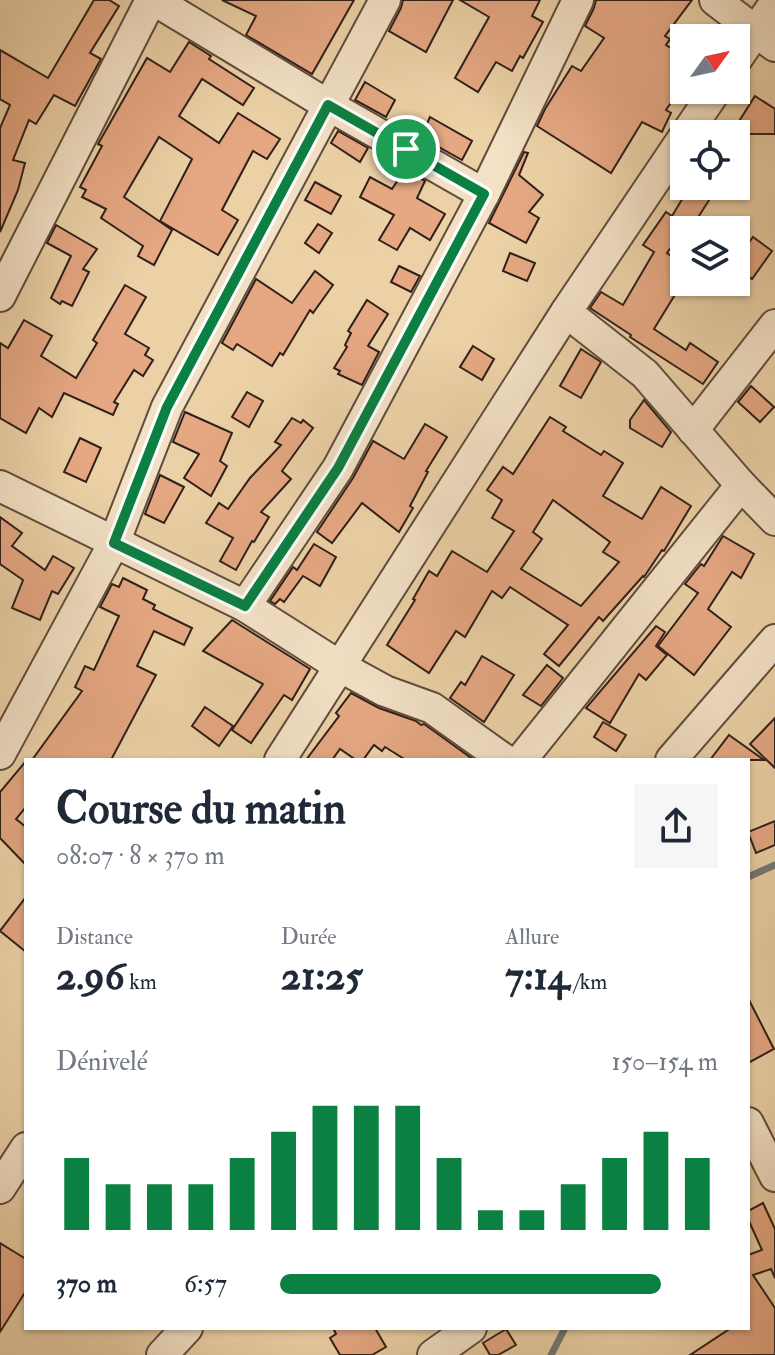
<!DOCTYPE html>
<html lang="fr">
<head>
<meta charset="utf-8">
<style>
	:root { --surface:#fff; --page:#f6f6f7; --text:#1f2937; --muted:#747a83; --accent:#0b8043 }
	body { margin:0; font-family:"IM FELL Double Pica",serif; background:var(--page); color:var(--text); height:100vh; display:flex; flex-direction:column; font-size:30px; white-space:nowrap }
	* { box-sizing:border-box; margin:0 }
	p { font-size:26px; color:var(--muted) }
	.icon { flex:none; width:44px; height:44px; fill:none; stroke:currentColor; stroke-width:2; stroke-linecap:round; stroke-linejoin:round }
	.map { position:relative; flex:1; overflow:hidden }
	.side { position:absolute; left:24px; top:758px; width:726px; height:572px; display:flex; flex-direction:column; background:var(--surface); border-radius:0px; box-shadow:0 2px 6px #0004 }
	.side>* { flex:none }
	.needle { width:52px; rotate:57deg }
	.fabs { position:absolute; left:670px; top:24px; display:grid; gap:16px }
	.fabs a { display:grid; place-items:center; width:80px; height:80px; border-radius:0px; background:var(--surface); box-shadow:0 2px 6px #0004; font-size:40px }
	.pin { position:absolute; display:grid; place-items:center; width:68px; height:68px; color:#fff; margin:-34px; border:4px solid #fff; border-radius:50%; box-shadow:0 2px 8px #0007 }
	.round { display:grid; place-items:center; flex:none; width:84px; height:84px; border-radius:0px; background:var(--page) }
	.headline { display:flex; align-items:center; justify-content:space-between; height:136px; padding:0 32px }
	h1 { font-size:44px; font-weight:800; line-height:60px }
	.stats { display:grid; grid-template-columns:repeat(3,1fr); gap:12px; height:136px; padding:8px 32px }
	.stats div { display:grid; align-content:center }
	.stats b { font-size:40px; font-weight:800 }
	.stats small { font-size:22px; font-weight:400 }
	.stats p { font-size:22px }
	.chart { height:224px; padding:16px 32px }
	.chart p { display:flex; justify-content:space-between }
	.chart svg { width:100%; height:144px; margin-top:8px; stroke:var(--accent); stroke-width:6 }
	ul { padding:0 32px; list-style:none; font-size:26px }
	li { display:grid; grid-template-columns:128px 96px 1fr; align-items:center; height:60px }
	li i { height:20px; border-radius:10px; background:var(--accent) }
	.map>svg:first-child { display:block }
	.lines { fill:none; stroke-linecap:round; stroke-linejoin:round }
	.stream { stroke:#727876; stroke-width:7 }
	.building { fill:#e5a883; stroke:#301f19; stroke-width:2; fill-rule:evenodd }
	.minor-casing { stroke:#5f4c3c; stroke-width:34 }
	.minor { stroke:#f3e1c6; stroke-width:30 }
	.route-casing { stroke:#fff; stroke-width:16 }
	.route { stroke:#0b8043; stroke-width:10 }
</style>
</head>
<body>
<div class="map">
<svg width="775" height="1355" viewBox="0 0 775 1355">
	<rect width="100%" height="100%" fill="#ecd1a7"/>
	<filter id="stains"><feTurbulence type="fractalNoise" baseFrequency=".0025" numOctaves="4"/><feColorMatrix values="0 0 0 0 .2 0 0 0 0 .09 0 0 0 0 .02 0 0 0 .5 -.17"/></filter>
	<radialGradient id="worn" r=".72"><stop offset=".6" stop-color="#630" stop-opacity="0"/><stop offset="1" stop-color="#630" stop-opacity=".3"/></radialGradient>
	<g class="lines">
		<g class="stream">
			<polyline points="748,877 775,865"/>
			<polyline points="551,1355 565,1328"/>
		</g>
	</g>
	<g class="building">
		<polygon points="94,0 109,0 119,6 90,53 101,59 75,106 54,95 36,124 29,120 13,160 25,163 18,190 0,232 0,128 10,105 0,99 0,50 48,78"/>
		<polygon points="222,0 354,0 312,74 246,35 256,16"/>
		<polygon points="403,0 453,0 426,52 389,31 401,8"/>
		<polygon points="460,0 540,0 532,16 543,22 523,58 520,56 512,71 496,62 478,92 455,78 489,17"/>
		<polygon points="596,0 692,0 665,36 670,39 666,45 684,56 684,70 673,87 679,91 666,110 671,113 662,132 642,122 611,173 537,126 545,109 572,66 581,71 604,38 585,26 594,8"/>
		<polygon points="189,42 211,56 209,59 254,88 243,105 202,79 179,116 219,143 238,113 280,139 267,159 253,151 222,210 238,220 218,255 160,221 192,159 159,137 124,197 172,230 154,265 138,256 143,246 101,218 106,209 82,197 86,190 80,187 102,146 98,144 147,58 170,72"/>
		<polygon points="365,82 395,100 386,117 355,100"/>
		<polygon points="755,96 775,109 775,134 731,134"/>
		<polygon points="430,117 472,141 462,160 421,137"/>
		<polygon points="338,131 368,148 360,162 331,143"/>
		<polygon points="524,152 528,153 519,175 543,195 529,212 539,218 526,243 489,223"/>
		<polygon points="405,169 425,181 417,198 445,214 430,240 410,228 397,250 379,240 394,215 360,197 370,177 392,189"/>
		<polygon points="315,182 341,196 331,214 305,200"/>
		<polygon points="690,186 718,186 690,230 683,230 667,253 684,265 684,280 654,329 686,350 690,343 718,362 703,384 630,337 631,335 590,308 601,292 623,305 654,252 643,245 666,212 672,216"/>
		<polygon points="318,224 332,233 319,253 305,243"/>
		<polygon points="56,225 97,249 83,269 89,272 72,306 62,301 60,304 51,298 71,256 47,243"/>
		<polygon points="753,237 772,251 752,279 736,267 736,260"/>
		<polygon points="510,253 535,263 527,281 503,271"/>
		<polygon points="399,266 420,276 411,292 391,282"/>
		<polygon points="315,271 333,285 313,313 310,310 283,355 280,353 272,366 237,344 233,350 222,343 256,279 292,303"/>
		<polygon points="125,285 146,297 125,334 149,348 145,355 153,360 143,376 134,370 114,402 118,404 113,415 64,393 52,417 39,408 26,433 0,418 0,343 8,348 24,320 52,336 41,356 76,378 97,343 93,340"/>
		<polygon points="367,300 388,314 368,346 379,352 362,385 338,374 340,371 334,368 347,347 345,345 351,333 348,331"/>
		<polygon points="473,346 494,359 482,380 460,367"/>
		<polygon points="581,349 601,362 581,398 560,386"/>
		<polygon points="751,386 774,407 760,422 738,402"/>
		<polygon points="247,392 263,401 249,427 232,417"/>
		<polygon points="644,400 671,432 662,447 630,428 630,420"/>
		<polygon points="185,412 232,433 220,461 227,466 211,496 184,478 199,454 173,442"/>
		<path d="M550,417l16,10 -3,4 38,24 3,-4 19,12 -20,33 39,23 19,-32 30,19 -27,45 -2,-1 -18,27 -1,-1 -40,45 -4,-4 -40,49 -15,-12 24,-29 -58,-38 -8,11 -10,-7 -27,46 -9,-6 -27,42 -42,-28 28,-45 -2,-1 16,-28 8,5 15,-25 35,21 27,-41 -22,-13 10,-18 -15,-10 16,-23 10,7zM553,500l57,42 -7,10 16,10 -38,44 -60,-37 21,-30 -9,-7z"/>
		<polygon points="292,418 301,423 303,420 313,428 282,471 291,479 261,512 269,517 254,542 252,541 236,570 220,561 233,538 206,523 219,503 228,509 250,478 281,445 275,442"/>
		<polygon points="425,424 447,437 426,471 428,472 410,506 413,508 399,532 362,503 332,543 317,532 353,478 373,441 404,459"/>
		<polygon points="80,438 101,448 86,482 64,472"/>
		<polygon points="160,475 184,487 164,523 145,514"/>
		<polygon points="0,517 22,533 12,546 45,570 53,556 74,568 58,594 52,591 40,620 12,608 23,580 0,564"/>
		<polygon points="723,536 754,554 741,578 732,572 708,609 731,627 694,675 658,646 698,593 685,584 701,564 704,566"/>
		<polygon points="314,544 336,557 320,586 303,576 284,602 280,599 275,604 270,601 293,567 297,570"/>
		<polygon points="123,578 147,590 143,599 155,605 153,609 192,628 184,645 154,631 137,666 156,675 111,760 32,760 82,691 75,687 85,666 94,670 119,616 100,607 112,584 119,587"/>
		<polygon points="232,620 310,669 292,700 284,695 251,743 232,730 263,684 203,651"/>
		<polygon points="656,626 665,632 656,646 667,655 646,680 639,674 610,723 586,708"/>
		<polygon points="482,656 514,675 484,722 450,698 461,682 465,685"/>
		<polygon points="547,665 563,678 541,706 523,695"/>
		<polygon points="351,693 379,708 416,721 421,725 424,724 474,760 406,760 385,747 382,751 374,745 363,760 356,760 340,749 332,760 306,760 339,716 336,713"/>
		<polygon points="205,707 233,726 219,746 192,726"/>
		<polygon points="775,718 775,768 750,744"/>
		<polygon points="603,722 626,735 616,751 594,737"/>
		<polygon points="729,735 764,760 710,760"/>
		<polygon points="26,761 26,807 16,819 26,827 26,865 0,838 0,792"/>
		<polygon points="775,821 775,845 756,853 748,832"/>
		<polygon points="26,897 26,952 0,931"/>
		<polygon points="748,998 774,1049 748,1063"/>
		<polygon points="763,1203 775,1229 775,1278 771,1269 753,1275 775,1308 775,1355 690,1355 731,1328 748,1328 748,1255 762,1250 748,1219 748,1211"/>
		<polygon points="0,1243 26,1259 26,1291 0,1332"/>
		<polygon points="333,1328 375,1328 386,1347 372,1355 340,1355 330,1338 336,1334"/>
		<polygon points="506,1329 516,1345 498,1355 490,1355 483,1343"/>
	</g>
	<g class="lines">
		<defs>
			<g id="minor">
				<polyline points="154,0 328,105 484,194"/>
				<polyline points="715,0 775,46"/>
				<polyline points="736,60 775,3"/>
				<polyline points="686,134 716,90"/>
				<polyline points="0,296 151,0"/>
				<polyline points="566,312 645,374 741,485 775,520"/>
				<polyline points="693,430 775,325"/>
				<polyline points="0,486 245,606 341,667 385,691 432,708 505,760"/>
				<polyline points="245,606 338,468 484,194 578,0"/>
				<polyline points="0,754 114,543 167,407 385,0"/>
				<polyline points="280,760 566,312 684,137"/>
				<polyline points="521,760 741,485"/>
				<polyline points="671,760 775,640"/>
				<polyline points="748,1123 775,1176"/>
				<polyline points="0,1188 26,1148"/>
				<polyline points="162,1355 187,1328"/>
				<polyline points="433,1355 471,1328"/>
			</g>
		</defs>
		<use href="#minor" class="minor-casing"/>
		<use href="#minor" class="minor"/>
	</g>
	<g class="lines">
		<defs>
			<polygon id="route" points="328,105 484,194 338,468 245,606 114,543 167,407"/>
		</defs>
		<use href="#route" class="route-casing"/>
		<use href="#route" class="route"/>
	</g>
	<rect width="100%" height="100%" filter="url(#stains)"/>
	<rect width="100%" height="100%" fill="url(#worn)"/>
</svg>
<div class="fabs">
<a><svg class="needle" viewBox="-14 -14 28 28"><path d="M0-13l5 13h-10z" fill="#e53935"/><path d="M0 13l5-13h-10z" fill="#747a83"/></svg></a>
<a><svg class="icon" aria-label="locate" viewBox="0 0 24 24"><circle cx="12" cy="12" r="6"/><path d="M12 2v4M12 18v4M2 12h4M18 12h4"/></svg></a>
<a><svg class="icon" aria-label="layers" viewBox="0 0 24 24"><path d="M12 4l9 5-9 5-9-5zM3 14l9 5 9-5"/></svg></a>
</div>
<div class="pin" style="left:406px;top:149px;background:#1e9e55"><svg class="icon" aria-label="arrive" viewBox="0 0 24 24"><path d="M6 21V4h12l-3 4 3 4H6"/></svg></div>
<section class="side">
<div class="headline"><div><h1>Course du matin</h1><p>08:07 · 8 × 370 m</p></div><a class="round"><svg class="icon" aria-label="share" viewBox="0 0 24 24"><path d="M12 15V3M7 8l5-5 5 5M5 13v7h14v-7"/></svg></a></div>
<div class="stats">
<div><p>Distance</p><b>2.96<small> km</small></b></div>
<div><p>Durée</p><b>21:25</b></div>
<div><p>Allure</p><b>7:14<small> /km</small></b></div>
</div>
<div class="chart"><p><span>Dénivelé</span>150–154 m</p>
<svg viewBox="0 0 160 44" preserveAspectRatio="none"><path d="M5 44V22M15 44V30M25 44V30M35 44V30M45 44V22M55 44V14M65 44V6M75 44V6M85 44V6M95 44V22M105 44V38M115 44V38M125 44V30M135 44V22M145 44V14M155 44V22"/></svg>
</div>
<ul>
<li><b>370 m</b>6:57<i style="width:87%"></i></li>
</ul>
</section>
</div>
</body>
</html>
